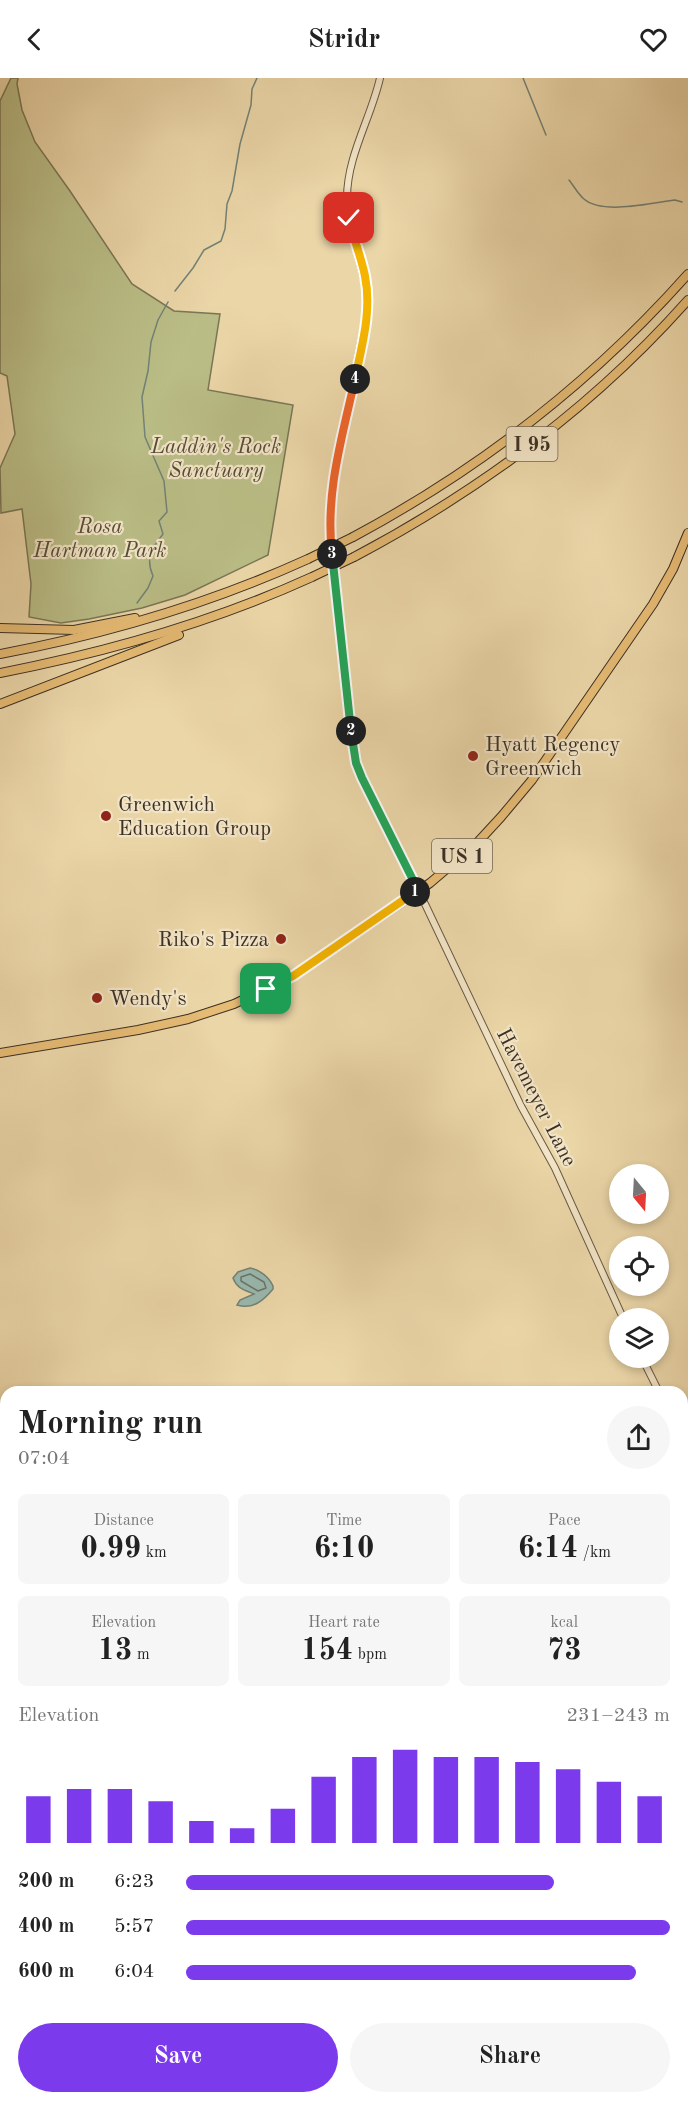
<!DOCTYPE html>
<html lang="en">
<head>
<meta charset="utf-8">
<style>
	:root { --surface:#fff; --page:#f6f6f6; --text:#222; --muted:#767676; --accent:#7c3aed }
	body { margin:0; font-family:"Old Standard TT",serif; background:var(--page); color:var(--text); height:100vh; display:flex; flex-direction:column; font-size:22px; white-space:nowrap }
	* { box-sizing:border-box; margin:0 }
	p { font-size:20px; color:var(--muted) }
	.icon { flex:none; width:33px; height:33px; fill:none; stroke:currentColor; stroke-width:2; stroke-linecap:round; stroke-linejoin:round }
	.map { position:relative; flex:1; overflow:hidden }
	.sheet { position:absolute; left:0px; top:1308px; width:688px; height:718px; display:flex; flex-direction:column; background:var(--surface); border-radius:18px 18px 0 0; box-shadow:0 3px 9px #0003 }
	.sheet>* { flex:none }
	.needle { width:39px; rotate:162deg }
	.tools { position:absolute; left:609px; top:1086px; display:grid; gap:12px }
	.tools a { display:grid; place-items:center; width:60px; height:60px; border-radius:50%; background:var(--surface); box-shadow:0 3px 9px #0003; font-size:30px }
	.pin { position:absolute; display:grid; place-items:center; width:51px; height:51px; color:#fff; margin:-26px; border-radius:12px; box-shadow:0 3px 9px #0006 }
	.km { position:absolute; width:30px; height:30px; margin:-15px; border-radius:50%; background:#222; color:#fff; font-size:16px; line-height:30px; text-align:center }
	.round { display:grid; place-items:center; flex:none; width:63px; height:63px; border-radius:32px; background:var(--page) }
	.head { display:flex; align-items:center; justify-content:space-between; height:102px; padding:0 18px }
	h1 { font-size:33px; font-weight:600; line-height:45px }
	.stats { display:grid; grid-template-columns:repeat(3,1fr); gap:9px; height:102px; padding:6px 18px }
	.stats div { display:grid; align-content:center; border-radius:9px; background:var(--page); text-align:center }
	.stats b { font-size:30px; font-weight:600 }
	.stats small { font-size:16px; font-weight:400 }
	.stats p { font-size:16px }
	.chart { height:168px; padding:12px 18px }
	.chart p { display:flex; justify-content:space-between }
	.chart svg { width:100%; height:108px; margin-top:6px; stroke:var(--accent); stroke-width:6 }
	.primary-button { display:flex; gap:12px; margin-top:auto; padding:12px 18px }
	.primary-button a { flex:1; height:69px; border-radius:36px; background:var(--accent); color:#fff; font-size:24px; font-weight:600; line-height:69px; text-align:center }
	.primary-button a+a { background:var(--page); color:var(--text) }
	ul { padding:0 18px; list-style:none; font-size:20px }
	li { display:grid; grid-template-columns:96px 72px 1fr; align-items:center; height:45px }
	li i { height:15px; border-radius:8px; background:var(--accent) }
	header { display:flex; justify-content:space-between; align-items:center; height:78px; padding:0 18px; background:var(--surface); font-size:27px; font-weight:600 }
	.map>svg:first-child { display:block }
	.green { fill:#babd86; stroke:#7a7655; stroke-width:1.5 }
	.water { fill:#99b8ae; stroke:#738277; stroke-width:1.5 }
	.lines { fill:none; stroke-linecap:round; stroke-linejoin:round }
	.shore { stroke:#6a7469; stroke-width:1.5 }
	.stream { stroke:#738277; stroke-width:1.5 }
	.tertiary-casing { stroke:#675a45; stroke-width:8 }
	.secondary-casing { stroke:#3b3024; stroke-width:9 }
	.primary-casing { stroke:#3b3024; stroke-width:10 }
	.motorway-casing { stroke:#3b3024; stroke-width:10 }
	.tertiary { stroke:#f2e4c6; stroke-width:6 }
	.secondary { stroke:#f2e4c6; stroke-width:7 }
	.primary { stroke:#e6bb74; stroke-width:8 }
	.motorway { stroke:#e6bb74; stroke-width:8 }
	.motorway-bridge-casing { stroke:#3b3024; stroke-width:10; stroke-linecap:butt }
	.motorway-bridge { stroke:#e6bb74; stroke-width:8 }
	.split-1-casing { stroke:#fff; stroke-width:12 }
	.split-2-casing { stroke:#fff; stroke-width:12 }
	.split-3-casing { stroke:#fff; stroke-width:12 }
	.split-4-casing { stroke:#fff; stroke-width:12 }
	.split-5-casing { stroke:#fff; stroke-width:12 }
	.split-1 { stroke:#f5b400; stroke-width:8 }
	.split-2 { stroke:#22a559; stroke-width:8 }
	.split-3 { stroke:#22a559; stroke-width:8 }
	.split-4 { stroke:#f0652b; stroke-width:8 }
	.split-5 { stroke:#f5b400; stroke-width:8 }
	.poi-dot { fill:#8f2418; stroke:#f2e4c6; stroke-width:2 }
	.labels { text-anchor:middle; stroke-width:4.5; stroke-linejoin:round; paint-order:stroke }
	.shield { fill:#f2e4c6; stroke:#726655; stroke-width:1.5 }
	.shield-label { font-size:20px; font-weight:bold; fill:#3b3024 }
	.park-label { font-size:21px; font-style:italic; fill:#544c38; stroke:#f2e4c6 }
	.poi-label { font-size:21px; fill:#3b3024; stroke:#f2e4c6; text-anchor:start }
	.street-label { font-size:21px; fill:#3b3024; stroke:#f2e4c6 }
</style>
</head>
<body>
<header><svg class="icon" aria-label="back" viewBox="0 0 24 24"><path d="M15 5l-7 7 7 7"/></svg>Stridr<svg class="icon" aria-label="heart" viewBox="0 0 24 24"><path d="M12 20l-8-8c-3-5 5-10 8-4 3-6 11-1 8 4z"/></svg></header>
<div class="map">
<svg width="688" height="2026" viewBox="0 0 688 2026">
	<rect width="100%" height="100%" fill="#ebd6a8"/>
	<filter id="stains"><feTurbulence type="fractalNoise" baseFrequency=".00333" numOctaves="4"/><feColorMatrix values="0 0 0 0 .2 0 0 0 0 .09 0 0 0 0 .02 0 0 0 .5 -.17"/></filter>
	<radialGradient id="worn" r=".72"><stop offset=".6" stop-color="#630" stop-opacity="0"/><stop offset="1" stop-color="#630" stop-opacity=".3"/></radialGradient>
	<g class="green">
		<polygon points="11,0 18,0 17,6 22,32 35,64 70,113 132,206 174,233 220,236 208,312 293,327 268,477 185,517 142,530 89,541 61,545 29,539 31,506 22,431 1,435 0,390 15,356 7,298 0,295 0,23"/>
		<polygon points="0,1830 6,1830 6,2020 295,2021 295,2026 0,2026"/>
	</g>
	<path class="water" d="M250,1190c10,2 19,9 23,18v3c-9,11 -20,21 -36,16l3,-5 14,-6c-9,-4 -17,-5 -21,-16l5,-6z"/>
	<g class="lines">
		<polygon class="shore" points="250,1196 264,1204 266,1210 258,1213 241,1203 241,1199"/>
		<g class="stream">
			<polyline points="523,0 546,57"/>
			<path d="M569,102c5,6 9,14 15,19 18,16 68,4 91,1l7,2"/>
			<polyline points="175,213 193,190 204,172 221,163 225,151 227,126 232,113 240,66 251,27 252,11 257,0"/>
			<path d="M137,525l11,-15 5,-12c-8,-18 -1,-28 10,-42l-4,-13 8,-9 -3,-31 -19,-44 -3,-40 6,-26 3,-29 7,-22 10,-18"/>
		</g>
		<defs>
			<g id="tertiary">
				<path d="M380,0c-9,40 -33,78 -33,120 0,40 22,74 20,114l-36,178 -1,44 26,229 12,30 57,111 96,202 34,62 68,150"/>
				<polyline points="642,1280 659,1314"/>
				<polyline points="682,1362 686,1370 682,1376"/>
				<polyline points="682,1383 688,1389"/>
				<polyline points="477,2020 478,2026"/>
			</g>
			<g id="secondary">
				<polyline points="0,1573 6,1588"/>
				<polyline points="0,1768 6,1768"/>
				<polyline points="682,1873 688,1872"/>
				<polyline points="300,2020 300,2026"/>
			</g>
			<polyline id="primary" points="0,975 138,952 188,941 234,926 293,898 430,805 477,765 501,739 532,702 653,526 673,491 688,455"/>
			<g id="motorway">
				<path d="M353,459c127,-68 240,-156 335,-263"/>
				<path d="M354,479c125,-66 240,-151 334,-257"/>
				<polyline points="0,550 74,552 135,540"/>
				<path d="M0,576c107,-20 209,-50 308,-95"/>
				<path d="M0,595c108,-21 211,-50 312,-96"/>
				<polyline points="0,626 179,557"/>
			</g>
		</defs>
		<use href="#tertiary" class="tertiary-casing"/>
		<use href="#secondary" class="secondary-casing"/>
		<use href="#primary" class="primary-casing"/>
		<use href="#motorway" class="motorway-casing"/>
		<use href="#tertiary" class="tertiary"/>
		<use href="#secondary" class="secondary"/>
		<use href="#primary" class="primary"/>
		<use href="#motorway" class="motorway"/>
		<defs>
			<g id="motorway-bridge">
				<polyline points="308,481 353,459"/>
				<polyline points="312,499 354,479"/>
			</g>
		</defs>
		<use href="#motorway-bridge" class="motorway-bridge-casing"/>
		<use href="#motorway-bridge" class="motorway-bridge"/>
	</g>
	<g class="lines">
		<defs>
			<polyline id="split-1" points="266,911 293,898 415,814"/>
			<polyline id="split-2" points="351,653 356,685 362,700 418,812 415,814"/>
			<polyline id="split-3" points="332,476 351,653"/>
			<path id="split-4" d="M332,476c-7,-61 10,-116 23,-175"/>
			<path id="split-5" d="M349,140c4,20 12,38 16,58 7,35 -3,69 -10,103"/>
		</defs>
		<use href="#split-1" class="split-1-casing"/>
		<use href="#split-2" class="split-2-casing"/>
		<use href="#split-3" class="split-3-casing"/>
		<use href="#split-4" class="split-4-casing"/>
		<use href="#split-5" class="split-5-casing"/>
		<use href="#split-1" class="split-1"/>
		<use href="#split-2" class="split-2"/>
		<use href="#split-3" class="split-3"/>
		<use href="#split-4" class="split-4"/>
		<use href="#split-5" class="split-5"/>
	</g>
	<g class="poi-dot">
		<circle cx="473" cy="678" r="6"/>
		<circle cx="106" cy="738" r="6"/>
		<circle cx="281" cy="861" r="6"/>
		<circle cx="97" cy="920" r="6"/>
	</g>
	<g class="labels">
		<g class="shield">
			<rect x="506.5" y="349" width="51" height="34" rx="4.5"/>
			<rect x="432" y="761" width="60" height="34" rx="4.5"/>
		</g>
		<g class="shield-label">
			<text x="532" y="373">I 95</text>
			<text x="462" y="785">US 1</text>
		</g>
		<g class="park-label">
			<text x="216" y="375">Laddin's Rock<tspan x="216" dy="24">Sanctuary</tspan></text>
			<text x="100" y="455">Rosa<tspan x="100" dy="24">Hartman Park</tspan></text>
		</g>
		<g class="poi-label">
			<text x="485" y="673">Hyatt Regency<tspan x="485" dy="24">Greenwich</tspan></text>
			<text x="118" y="733">Greenwich<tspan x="118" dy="24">Education Group</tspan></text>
			<text x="269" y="868" text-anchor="end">Riko's Pizza</text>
			<text x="109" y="927">Wendy's</text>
		</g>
		<g class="street-label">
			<text transform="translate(537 1019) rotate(63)" y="7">Havemeyer Lane</text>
		</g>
	</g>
	<rect width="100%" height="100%" filter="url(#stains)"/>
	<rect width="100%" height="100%" fill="url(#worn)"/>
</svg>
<div class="tools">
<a><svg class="needle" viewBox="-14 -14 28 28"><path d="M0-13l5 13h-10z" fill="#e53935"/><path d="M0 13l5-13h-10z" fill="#767676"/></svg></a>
<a><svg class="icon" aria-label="locate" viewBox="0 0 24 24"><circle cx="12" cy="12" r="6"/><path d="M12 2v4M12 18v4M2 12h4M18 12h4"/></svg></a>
<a><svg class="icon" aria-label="layers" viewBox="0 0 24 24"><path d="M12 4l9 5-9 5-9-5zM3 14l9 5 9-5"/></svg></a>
</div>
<div class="pin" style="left:266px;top:911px;background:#1e9e55"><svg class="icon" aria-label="arrive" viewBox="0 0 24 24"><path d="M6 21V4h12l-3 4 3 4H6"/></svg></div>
<div class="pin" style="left:349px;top:140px;background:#d93025"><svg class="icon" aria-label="check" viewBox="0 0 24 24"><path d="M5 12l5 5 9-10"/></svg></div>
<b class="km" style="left:415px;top:814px">1</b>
<b class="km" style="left:351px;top:653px">2</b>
<b class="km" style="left:332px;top:476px">3</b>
<b class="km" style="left:355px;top:301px">4</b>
<section class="sheet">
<div class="head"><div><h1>Morning run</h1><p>07:04</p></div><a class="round"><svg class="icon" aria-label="share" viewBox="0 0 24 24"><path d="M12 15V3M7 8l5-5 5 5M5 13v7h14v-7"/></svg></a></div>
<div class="stats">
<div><p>Distance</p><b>0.99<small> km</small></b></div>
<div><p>Time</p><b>6:10</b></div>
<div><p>Pace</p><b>6:14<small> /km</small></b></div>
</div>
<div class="stats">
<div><p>Elevation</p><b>13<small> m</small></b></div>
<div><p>Heart rate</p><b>154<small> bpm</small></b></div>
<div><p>kcal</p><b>73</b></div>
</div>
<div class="chart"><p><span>Elevation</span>231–243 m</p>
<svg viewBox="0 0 160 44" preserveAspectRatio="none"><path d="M5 44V25M15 44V22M25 44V22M35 44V27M45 44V35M55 44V38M65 44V30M75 44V17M85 44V9M95 44V6M105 44V9M115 44V9M125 44V11M135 44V14M145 44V19M155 44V25"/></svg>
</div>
<ul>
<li><b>200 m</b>6:23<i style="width:76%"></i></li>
<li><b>400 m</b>5:57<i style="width:100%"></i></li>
<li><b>600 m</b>6:04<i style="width:93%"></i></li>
</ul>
<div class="primary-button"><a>Save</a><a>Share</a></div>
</section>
</div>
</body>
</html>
